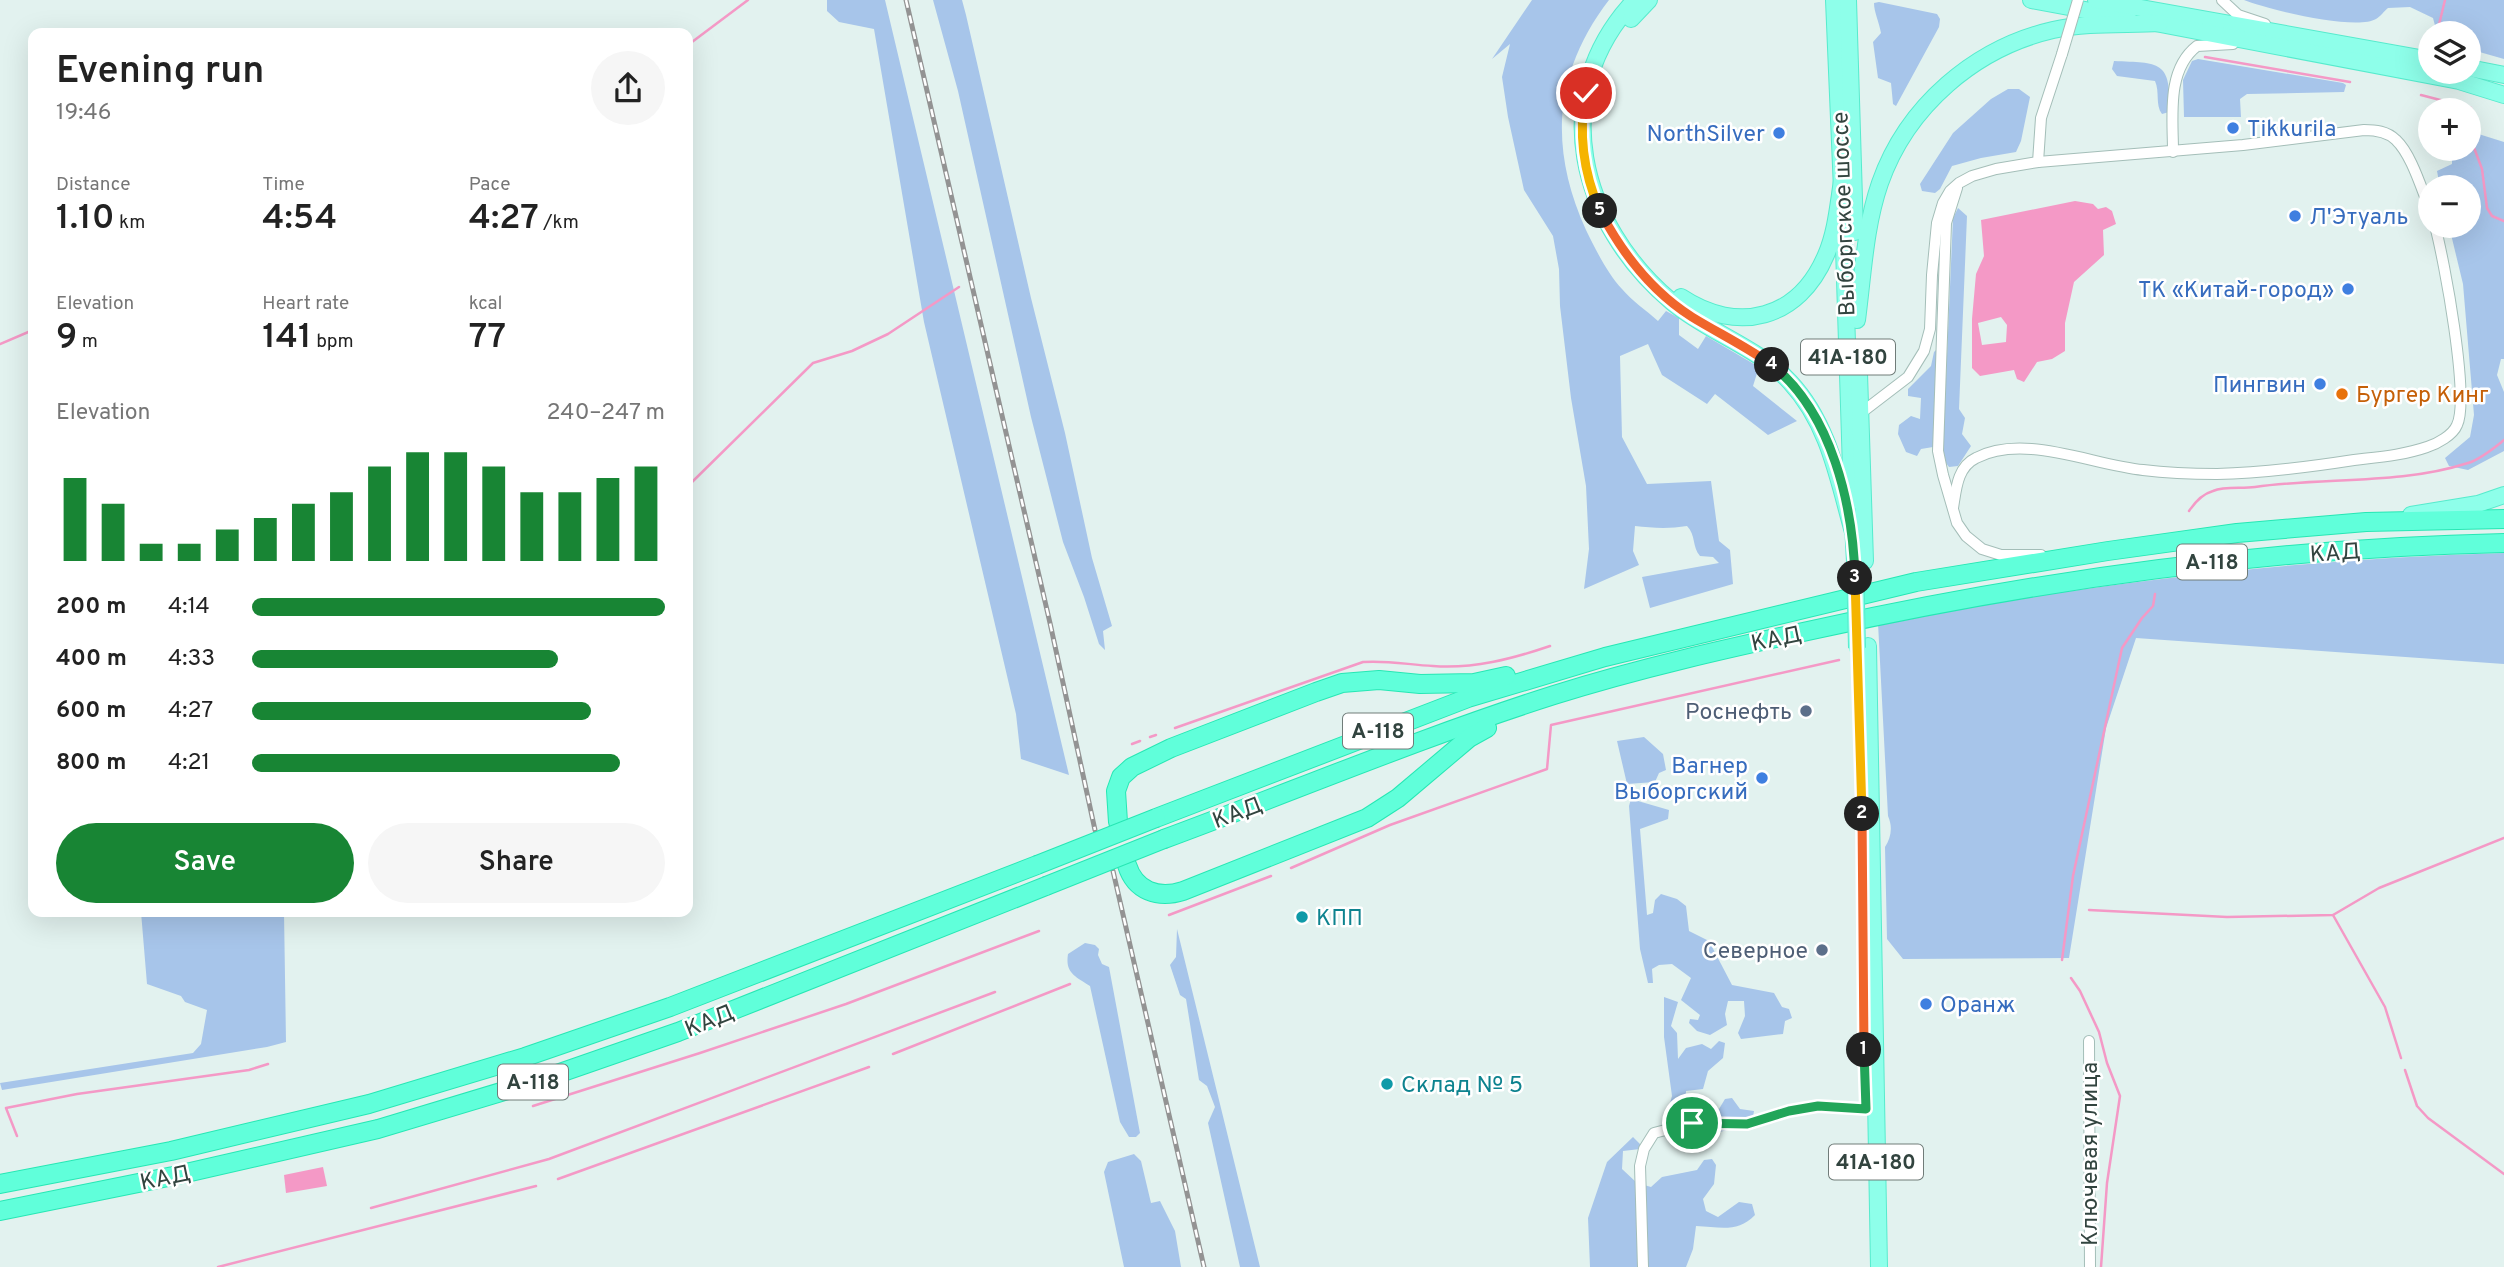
<!DOCTYPE html>
<html lang="en">
<head>
<meta charset="utf-8">
<style>
	:root { --surface:#fff; --page:#f6f6f6; --text:#222; --muted:#767676; --accent:#188534 }
	body { margin:0; font-family:Overpass,sans-serif; background:var(--page); color:var(--text); height:100vh; display:flex; flex-direction:column; font-size:26px; white-space:nowrap }
	* { box-sizing:border-box; margin:0 }
	p { font-size:23px; color:var(--muted) }
	.icon { flex:none; width:38px; height:38px; fill:none; stroke:currentColor; stroke-width:2; stroke-linecap:round; stroke-linejoin:round }
	.map { position:relative; flex:1; overflow:hidden }
	.panel { position:absolute; left:28px; top:28px; width:665px; height:889px; display:flex; flex-direction:column; background:var(--surface); border-radius:14px; box-shadow:0 7px 28px #0002 }
	.panel>* { flex:none }
	.tools { position:absolute; left:2418px; top:21px; display:grid; gap:14px }
	.tools a { display:grid; place-items:center; width:63px; height:63px; border-radius:50%; background:var(--surface); box-shadow:0 7px 28px #0002; font-size:35px }
	.pin { position:absolute; display:grid; place-items:center; width:60px; height:60px; color:#fff; margin:-30px; border:4px solid #fff; border-radius:50%; box-shadow:0 2px 7px #0007 }
	.km { position:absolute; width:35px; height:35px; margin:-18px; border-radius:50%; background:#222; color:#fff; font-size:19px; line-height:35px; text-align:center }
	.round { display:grid; place-items:center; flex:none; width:74px; height:74px; border-radius:37px; background:var(--page) }
	.head { display:flex; align-items:center; justify-content:space-between; height:119px; padding:0 28px }
	h1 { font-size:38px; font-weight:600; line-height:52px }
	.stats { display:grid; grid-template-columns:repeat(3,1fr); gap:10px; height:119px; padding:7px 28px }
	.stats div { display:grid; align-content:center }
	.stats b { font-size:35px; font-weight:600 }
	.stats small { font-size:19px; font-weight:400 }
	.stats p { font-size:19px }
	.chart { height:196px; padding:14px 28px }
	.chart p { display:flex; justify-content:space-between }
	.chart svg { width:100%; height:126px; margin-top:7px; stroke:var(--accent); stroke-width:6 }
	.action { display:flex; gap:14px; margin-top:auto; padding:14px 28px }
	.action a { flex:1; height:80px; border-radius:42px; background:var(--accent); color:#fff; font-size:28px; font-weight:600; line-height:80px; text-align:center }
	.action a+a { background:var(--page); color:var(--text) }
	ul { padding:0 28px; list-style:none; font-size:23px }
	li { display:grid; grid-template-columns:112px 84px 1fr; align-items:center; height:52px }
	li i { height:18px; border-radius:9px; background:var(--accent) }
	.map>svg:first-child { display:block }
	.green { fill:#a7c5ea }
	.water { fill:#f499c6; fill-rule:evenodd }
	.lines { fill:none; stroke-linecap:round; stroke-linejoin:round }
	.stream { stroke:#f499c6; stroke-width:2.5 }
	.minor-casing { stroke:#a4beb8; stroke-width:12 }
	.primary-casing { stroke:#57ebcd; stroke-width:18 }
	.motorway-casing { stroke:#27e7b4; stroke-width:20 }
	.minor { stroke:#fff; stroke-width:10 }
	.primary { stroke:#8effea; stroke-width:16 }
	.motorway { stroke:#60ffda; stroke-width:18 }
	.rail-casing { stroke:#939393; stroke-width:5 }
	.rail { stroke:#fff; stroke-width:2.5; stroke-dasharray:8; stroke-linecap:butt }
	.minor-bridge-casing { stroke:#a4beb8; stroke-width:12; stroke-linecap:butt }
	.primary-bridge-casing { stroke:#57ebcd; stroke-width:18; stroke-linecap:butt }
	.motorway-bridge-casing { stroke:#27e7b4; stroke-width:20; stroke-linecap:butt }
	.minor-bridge { stroke:#fff; stroke-width:10 }
	.primary-bridge { stroke:#8effea; stroke-width:16 }
	.motorway-bridge { stroke:#60ffda; stroke-width:18 }
	.split-1-casing { stroke:#fff; stroke-width:14 }
	.split-2-casing { stroke:#fff; stroke-width:14 }
	.split-3-casing { stroke:#fff; stroke-width:14 }
	.split-4-casing { stroke:#fff; stroke-width:14 }
	.split-5-casing { stroke:#fff; stroke-width:14 }
	.split-6-casing { stroke:#fff; stroke-width:14 }
	.split-1 { stroke:#22a559; stroke-width:9 }
	.split-2 { stroke:#f0652b; stroke-width:9 }
	.split-3 { stroke:#f5b400; stroke-width:9 }
	.split-4 { stroke:#22a559; stroke-width:9 }
	.split-5 { stroke:#f0652b; stroke-width:9 }
	.split-6 { stroke:#f5b400; stroke-width:9 }
	.shop-dot { fill:#3f7fe0; stroke:#fff; stroke-width:2.5 }
	.food-dot { fill:#e8710a; stroke:#fff; stroke-width:2.5 }
	.service-dot { fill:#5c6f8a; stroke:#fff; stroke-width:2.5 }
	.culture-dot { fill:#0f9aa8; stroke:#fff; stroke-width:2.5 }
	.labels { text-anchor:middle; stroke-width:5; stroke-linejoin:round; paint-order:stroke }
	.shield { fill:#fff; stroke:#707c79; stroke-width:2 }
	.shield-label { font-size:21px; font-weight:bold; fill:#32443f }
	.shop-label { font-size:23px; fill:#366cbe; stroke:#fff; text-anchor:end }
	.street-label { font-size:23px; fill:#32443f; stroke:#fff }
	.food-label { font-size:23px; fill:#c56008; stroke:#fff; text-anchor:start }
	.service-label { font-size:23px; fill:#4e5e75; stroke:#fff; text-anchor:end }
	.culture-label { font-size:23px; fill:#0d838f; stroke:#fff; text-anchor:start }
</style>
</head>
<body>
<div class="map">
<svg width="2504" height="1267" viewBox="0 0 2504 1267">
	<rect width="100%" height="100%" fill="#e2f2ef"/>
	<g class="green">
		<polygon points="827,0 885,0 1069,775 1021,759 1016,714 924,322 874,29 839,22 827,11"/>
		<polygon points="933,0 962,0 966,15 1031,298 1065,433 1092,558 1112,626 1103,631 1105,650 1099,644 1084,597 1063,542 1031,417 958,91"/>
		<path d="M1532,0h77c-56,73 -60,148 -23,230 10,20 21,43 36,59 10,12 24,21 36,32l8,-10 13,7v17l19,14 8,-13 53,31 -6,19 44,35 -29,14 -53,-41 -8,10 -45,-29 -14,-31 -28,12 2,81 25,47 64,-3 8,60 11,9 3,34 -83,24 -8,-31 77,-14 -6,-6 -13,-1c-8,-9 -4,-21 -13,-30 -18,3 -35,2 -52,0l-2,25 6,14 -55,24 5,-40 -3,-63 -15,-88 -11,-92 -1,-37 -6,-33 -29,-46 -16,-73 -6,-40 8,-33 -18,15z"/>
		<path d="M2244,0h260v59l-35,-10v-16h-32l-4,-15 -23,-11 -22,1c-4,3 -8,9 -12,11 -20,12 -110,-10 -132,-19z"/>
		<path d="M1879,2l58,12 3,5 -1,8 -43,79 -3,-2 -2,-21 -13,-5 -5,-36 8,-9c-2,-11 -7,-21 -7,-30z"/>
		<polygon points="2198,59 2343,83 2346,85 2344,92 2247,94 2240,99 2241,117 2184,117 2183,80 2192,61"/>
		<path d="M2114,61c45,2 58,-1 55,51l-7,2c-7,-9 -2,-22 -7,-33l-38,-5 -5,-7z"/>
		<polygon points="2008,89 2019,89 2030,97 2021,141 2016,152 1981,158 1952,166 1940,189 1935,193 1922,191 1920,184 1953,133 1991,99"/>
		<polygon points="2469,131 2504,142 2504,359 2501,359 2497,375 2504,392 2504,451 2468,470 2449,466 2445,458 2470,437 2474,415 2463,284 2449,226 2469,226 2469,187 2440,187 2437,171 2452,164 2452,149 2469,149"/>
		<polygon points="1958,208 1967,216 1959,409 1965,418 1962,434 1971,446 1958,466 1949,467 1946,463 1943,448 1953,218"/>
		<polygon points="1938,348 1933,447 1921,449 1917,456 1906,452 1898,434 1899,425 1911,416 1920,419 1921,398 1908,396 1908,389 1931,366 1934,352"/>
		<path d="M2504,553v111l-368,-26 -30,90 -37,230 -166,1 -16,-20 -2,-92c6,-9 8,-20 3,-31l-10,-193c206,-39 416,-64 626,-70z"/>
		<polygon points="1644,737 1663,754 1666,770 1659,773 1655,782 1627,784 1617,741"/>
		<polygon points="1631,799 1669,810 1668,819 1640,829 1647,915 1653,913 1655,900 1661,894 1677,899 1686,906 1689,931 1709,941 1732,985 1774,993 1782,1007 1789,1009 1792,1018 1785,1021 1783,1034 1741,1039 1738,1033 1745,1016 1744,1001 1728,1001 1725,1014 1727,1025 1710,1035 1697,1031 1689,1023 1690,1019 1698,1020 1700,1015 1681,1000 1691,978 1672,964 1659,965 1652,969 1653,983 1648,983 1640,949 1629,806"/>
		<polygon points="141,912 284,912 286,1042 267,1047 2,1090 0,1083 193,1053 201,1044 207,1010 185,1002 181,996 147,984"/>
		<polygon points="1177,929 1260,1267 1240,1267 1208,1123 1215,1107 1207,1086 1199,1080 1186,999 1180,995 1170,965 1176,957"/>
		<path d="M1085,943l10,2 4,4 -1,6 4,9 7,3 31,166 -4,4h-7l-9,-15 -30,-136c-15,-10 -25,-13 -22,-32z"/>
		<polygon points="1664,997 1678,1002 1671,1026 1677,1033 1678,1059 1686,1048 1702,1044 1711,1049 1719,1041 1725,1043 1723,1058 1708,1071 1703,1089 1686,1091 1686,1113 1679,1119 1670,1121 1666,1117 1672,1096 1664,1037"/>
		<polygon points="1732,1098 1740,1109 1754,1111 1752,1123 1716,1133 1682,1129 1683,1121 1692,1115 1716,1114 1725,1099"/>
		<path d="M1633,1137l7,7v5l-17,2 -1,18 15,14 14,4 11,-10 35,-7 7,-10 8,-1 4,6 -2,19 -11,15 3,12 12,6 21,-15 13,2 3,11c-17,18 -35,12 -59,11l-3,23 -7,18h-96l-2,-49 19,-56z"/>
		<polygon points="1134,1154 1141,1161 1151,1203 1160,1201 1175,1231 1181,1267 1124,1267 1104,1172 1108,1162"/>
	</g>
	<g class="water">
		<path d="M2075,201l18,3 5,5 8,-2 6,4 4,13 -13,6 1,25 -30,27 -9,41v28l-13,8 -15,3 -13,20 -7,-3 -3,-9 -34,6 -8,-8v-49l4,-45 8,-18 -3,-36zM2001,317l6,8 -1,17 -24,3 -4,-22z"/>
		<polygon points="323,1167 327,1186 286,1193 284,1175"/>
	</g>
	<g class="lines">
		<g class="stream">
			<polyline points="2437,33 2445,0"/>
			<polyline points="688,45 748,0"/>
			<polyline points="2205,57 2350,82"/>
			<polyline points="2421,95 2471,108 2472,114 2470,137 2482,169 2487,208 2492,216 2504,221"/>
			<polyline points="0,344 33,330"/>
			<polyline points="688,486 813,363 852,351 888,334 959,287"/>
			<path d="M2189,511c6,-9 13,-17 24,-20 12,-5 29,-2 42,-4 70,-10 145,-2 213,-24 13,-4 26,-15 36,-23"/>
			<path d="M1175,728l188,-66c24,-2 47,3 70,4 40,3 79,-7 117,-20"/>
			<polyline points="1150,737 1156,735"/>
			<polyline points="1132,744 1140,741"/>
			<polyline points="1291,868 1390,825 1547,769 1551,725 1839,660"/>
			<polyline points="2089,910 2227,917 2333,915 2379,888 2504,838"/>
			<polyline points="1169,915 1271,876"/>
			<polyline points="2333,915 2385,1007 2401,1058"/>
			<polyline points="2062,960 2073,876 2122,648 2142,618 2153,606 2155,594"/>
			<polyline points="2071,978 2080,991 2099,1032 2107,1063 2120,1096 2107,1183 2101,1267"/>
			<polyline points="893,1054 1070,984"/>
			<polyline points="2405,1070 2417,1106 2428,1118 2504,1174"/>
			<polyline points="533,1106 700,1053 846,1004 1039,931"/>
			<polyline points="17,1136 6,1108 77,1094 249,1070 268,1064"/>
			<polyline points="558,1179 869,1067"/>
			<polyline points="371,1208 549,1159 995,992"/>
			<polyline points="218,1267 536,1186"/>
		</g>
		<defs>
			<g id="minor">
				<polyline points="2222,0 2238,15 2265,24"/>
				<path d="M2173,152c0,-35 -7,-82 24,-106l36,-2"/>
				<polyline points="2038,162 2041,118 2062,54"/>
				<polyline points="1957,188 1946,223 1938,451 1943,475 1957,523 1966,536 1982,549 2001,555 2041,555"/>
				<path d="M1861,413l47,-36 16,-26 6,-22 2,-54 5,-52 6,-20 7,-12 9,-8 13,-7 24,-7 42,-7 205,-17 121,-15c11,0 23,1 32,10 16,15 26,51 35,72"/>
				<path d="M1953,508c3,-18 4,-41 23,-50 48,-25 116,7 167,12 24,3 50,4 74,4 46,-1 92,-7 137,-14 25,-3 50,-5 73,-13 10,-3 26,-12 30,-22 13,-27 -13,-166 -22,-199"/>
				<polyline points="2089,1041 2090,1267"/>
				<polyline points="1643,1267 1640,1166 1644,1149 1654,1133 1692,1123 1747,1124 1789,1111 1818,1106 1866,1109"/>
			</g>
			<g id="primary">
				<path d="M1635,0c-90,95 -55,225 37,302 37,31 86,45 118,80 39,42 48,97 63,150"/>
				<polyline points="1834,0 1842,190"/>
				<polyline points="1848,0 1855,232"/>
				<polyline points="2031,0 2128,18"/>
				<polyline points="2096,0 2431,60"/>
				<polyline points="1631,19 1649,0"/>
				<polyline points="2150,22 2459,81 2504,95"/>
				<polyline points="2469,68 2504,75"/>
				<polyline points="1843,216 1852,501"/>
				<path d="M1681,297c57,38 118,22 145,-42 10,-23 12,-49 16,-74"/>
				<path d="M1857,320c6,-45 8,-94 23,-137 27,-77 95,-135 173,-153 35,-8 73,-5 107,-7"/>
				<polyline points="1859,373 1865,561"/>
				<polyline points="2411,515 2478,504 2504,495"/>
				<polyline points="1853,524 1855,562"/>
				<polyline points="1868,646 1879,1267"/>
			</g>
			<g id="motorway">
				<polyline points="1156,818 1468,698 1605,657 1916,582 2108,551 2237,533 2366,522 2504,519"/>
				<polyline points="1118,822 1116,791 1121,777 1132,767 1171,748 1316,692 1342,683 1379,680 1420,684 1474,683 1506,676"/>
				<path d="M1164,839c130,-48 258,-102 390,-144 86,-27 175,-47 263,-66 226,-50 455,-81 687,-86"/>
				<path d="M1127,865c8,26 31,34 56,26l184,-73 31,-20 71,-60 18,-10"/>
				<polyline points="0,1184 171,1151 369,1104 525,1057 670,1007 1037,865"/>
				<polyline points="0,1211 173,1176 378,1129 531,1083 678,1032 1046,886"/>
			</g>
		</defs>
		<use href="#minor" class="minor-casing"/>
		<use href="#primary" class="primary-casing"/>
		<use href="#motorway" class="motorway-casing"/>
		<use href="#minor" class="minor"/>
		<use href="#primary" class="primary"/>
		<use href="#motorway" class="motorway"/>
		<defs>
			<g id="rail">
				<polyline points="906,0 1050,623 1095,830"/>
				<polyline points="1113,871 1204,1267"/>
			</g>
		</defs>
		<use href="#rail" class="rail-casing"/>
		<use href="#rail" class="rail"/>
		<defs>
			<polyline id="minor-bridge" points="2062,54 2078,0"/>
			<polyline id="primary-bridge" points="1855,562 1857,648"/>
			<g id="motorway-bridge">
				<polyline points="1037,865 1156,818"/>
				<polyline points="1046,886 1164,839"/>
			</g>
		</defs>
		<use href="#minor-bridge" class="minor-bridge-casing"/>
		<use href="#primary-bridge" class="primary-bridge-casing"/>
		<use href="#motorway-bridge" class="motorway-bridge-casing"/>
		<use href="#minor-bridge" class="minor-bridge"/>
		<use href="#primary-bridge" class="primary-bridge"/>
		<use href="#motorway-bridge" class="motorway-bridge"/>
	</g>
	<g class="lines">
		<defs>
			<polyline id="split-1" points="1692,1123 1747,1124 1789,1111 1818,1106 1866,1109 1864,1050"/>
			<polyline id="split-2" points="1862,814 1864,1050"/>
			<polyline id="split-3" points="1855,578 1862,814"/>
			<path id="split-4" d="M1772,365c60,48 81,140 83,213"/>
			<path id="split-5" d="M1600,211c22,42 51,80 92,106 26,16 55,30 80,48"/>
			<path id="split-6" d="M1586,93c-8,40 -2,81 14,118"/>
		</defs>
		<use href="#split-1" class="split-1-casing"/>
		<use href="#split-2" class="split-2-casing"/>
		<use href="#split-3" class="split-3-casing"/>
		<use href="#split-4" class="split-4-casing"/>
		<use href="#split-5" class="split-5-casing"/>
		<use href="#split-6" class="split-6-casing"/>
		<use href="#split-1" class="split-1"/>
		<use href="#split-2" class="split-2"/>
		<use href="#split-3" class="split-3"/>
		<use href="#split-4" class="split-4"/>
		<use href="#split-5" class="split-5"/>
		<use href="#split-6" class="split-6"/>
	</g>
	<g class="shop-dot">
		<circle cx="2233" cy="128" r="7"/>
		<circle cx="1779" cy="133" r="7"/>
		<circle cx="2295" cy="216" r="7"/>
		<circle cx="2348" cy="289" r="7"/>
		<circle cx="2320" cy="384" r="7"/>
		<circle cx="1762" cy="778" r="7"/>
		<circle cx="1926" cy="1004" r="7"/>
	</g>
	<circle class="food-dot" cx="2342" cy="394" r="7"/>
	<g class="service-dot">
		<circle cx="1806" cy="711" r="7"/>
		<circle cx="1822" cy="950" r="7"/>
	</g>
	<g class="culture-dot">
		<circle cx="1302" cy="917" r="7"/>
		<circle cx="1387" cy="1084" r="7"/>
	</g>
	<g class="labels">
		<g class="shield">
			<rect x="1801" y="339.5" width="94" height="35" rx="5"/>
			<rect x="2177" y="544.5" width="70" height="35" rx="5"/>
			<rect x="1343" y="713.5" width="70" height="35" rx="5"/>
			<rect x="498" y="1064.5" width="70" height="35" rx="5"/>
			<rect x="1829" y="1144.5" width="94" height="35" rx="5"/>
		</g>
		<g class="shield-label">
			<text x="1848" y="364">41А-180</text>
			<text x="2212" y="569">А-118</text>
			<text x="1378" y="738">А-118</text>
			<text x="533" y="1089">А-118</text>
			<text x="1876" y="1169">41А-180</text>
		</g>
		<g class="shop-label">
			<text x="2247" y="136" text-anchor="start">Tikkurila</text>
			<text x="1765" y="141">NorthSilver</text>
			<text x="2309" y="224" text-anchor="start">Л'Этуаль</text>
			<text x="2334" y="297">ТК «Китай-город»</text>
			<text x="2306" y="392">Пингвин</text>
			<text x="1748" y="773">Вагнер<tspan x="1748" dy="26">Выборгский</tspan></text>
			<text x="1940" y="1012" text-anchor="start">Оранж</text>
		</g>
		<g class="street-label">
			<text transform="translate(1843 214) rotate(-92)" y="8">Выборгское шоссе</text>
			<text transform="translate(2335 552) rotate(-4)" y="8">КАД</text>
			<text transform="translate(1776 638) rotate(-12)" y="8">КАД</text>
			<text transform="translate(1237 812) rotate(-21)" y="8">КАД</text>
			<text transform="translate(709 1020) rotate(-22)" y="8">КАД</text>
			<text transform="translate(2089 1154) rotate(-90)" y="8">Ключевая улица</text>
			<text transform="translate(165 1177) rotate(-12)" y="8">КАД</text>
		</g>
		<g class="food-label">
			<text x="2356" y="402">Бургер Кинг</text>
		</g>
		<g class="service-label">
			<text x="1792" y="719">Роснефть</text>
			<text x="1808" y="958">Северное</text>
		</g>
		<g class="culture-label">
			<text x="1316" y="925">КПП</text>
			<text x="1401" y="1092">Склад № 5</text>
		</g>
	</g>
</svg>
<div class="tools">
<a><svg class="icon" aria-label="layers" viewBox="0 0 24 24"><path d="M12 4l9 5-9 5-9-5zM3 14l9 5 9-5"/></svg></a>
<a>+</a>
<a>−</a>
</div>
<div class="pin" style="left:1692px;top:1123px;background:#1e9e55"><svg class="icon" aria-label="arrive" viewBox="0 0 24 24"><path d="M6 21V4h12l-3 4 3 4H6"/></svg></div>
<div class="pin" style="left:1586px;top:93px;background:#d93025"><svg class="icon" aria-label="check" viewBox="0 0 24 24"><path d="M5 12l5 5 9-10"/></svg></div>
<b class="km" style="left:1864px;top:1050px">1</b>
<b class="km" style="left:1862px;top:814px">2</b>
<b class="km" style="left:1855px;top:578px">3</b>
<b class="km" style="left:1772px;top:365px">4</b>
<b class="km" style="left:1600px;top:211px">5</b>
<section class="panel">
<div class="head"><div><h1>Evening run</h1><p>19:46</p></div><a class="round"><svg class="icon" aria-label="share" viewBox="0 0 24 24"><path d="M12 15V3M7 8l5-5 5 5M5 13v7h14v-7"/></svg></a></div>
<div class="stats">
<div><p>Distance</p><b>1.10<small> km</small></b></div>
<div><p>Time</p><b>4:54</b></div>
<div><p>Pace</p><b>4:27<small> /km</small></b></div>
</div>
<div class="stats">
<div><p>Elevation</p><b>9<small> m</small></b></div>
<div><p>Heart rate</p><b>141<small> bpm</small></b></div>
<div><p>kcal</p><b>77</b></div>
</div>
<div class="chart"><p><span>Elevation</span>240–247 m</p>
<svg viewBox="0 0 160 44" preserveAspectRatio="none"><path d="M5 44V15M15 44V24M25 44V38M35 44V38M45 44V33M55 44V29M65 44V24M75 44V20M85 44V11M95 44V6M105 44V6M115 44V11M125 44V20M135 44V20M145 44V15M155 44V11"/></svg>
</div>
<ul>
<li><b>200 m</b>4:14<i style="width:100%"></i></li>
<li><b>400 m</b>4:33<i style="width:74%"></i></li>
<li><b>600 m</b>4:27<i style="width:82%"></i></li>
<li><b>800 m</b>4:21<i style="width:89%"></i></li>
</ul>
<div class="action"><a>Save</a><a>Share</a></div>
</section>
</div>
</body>
</html>
